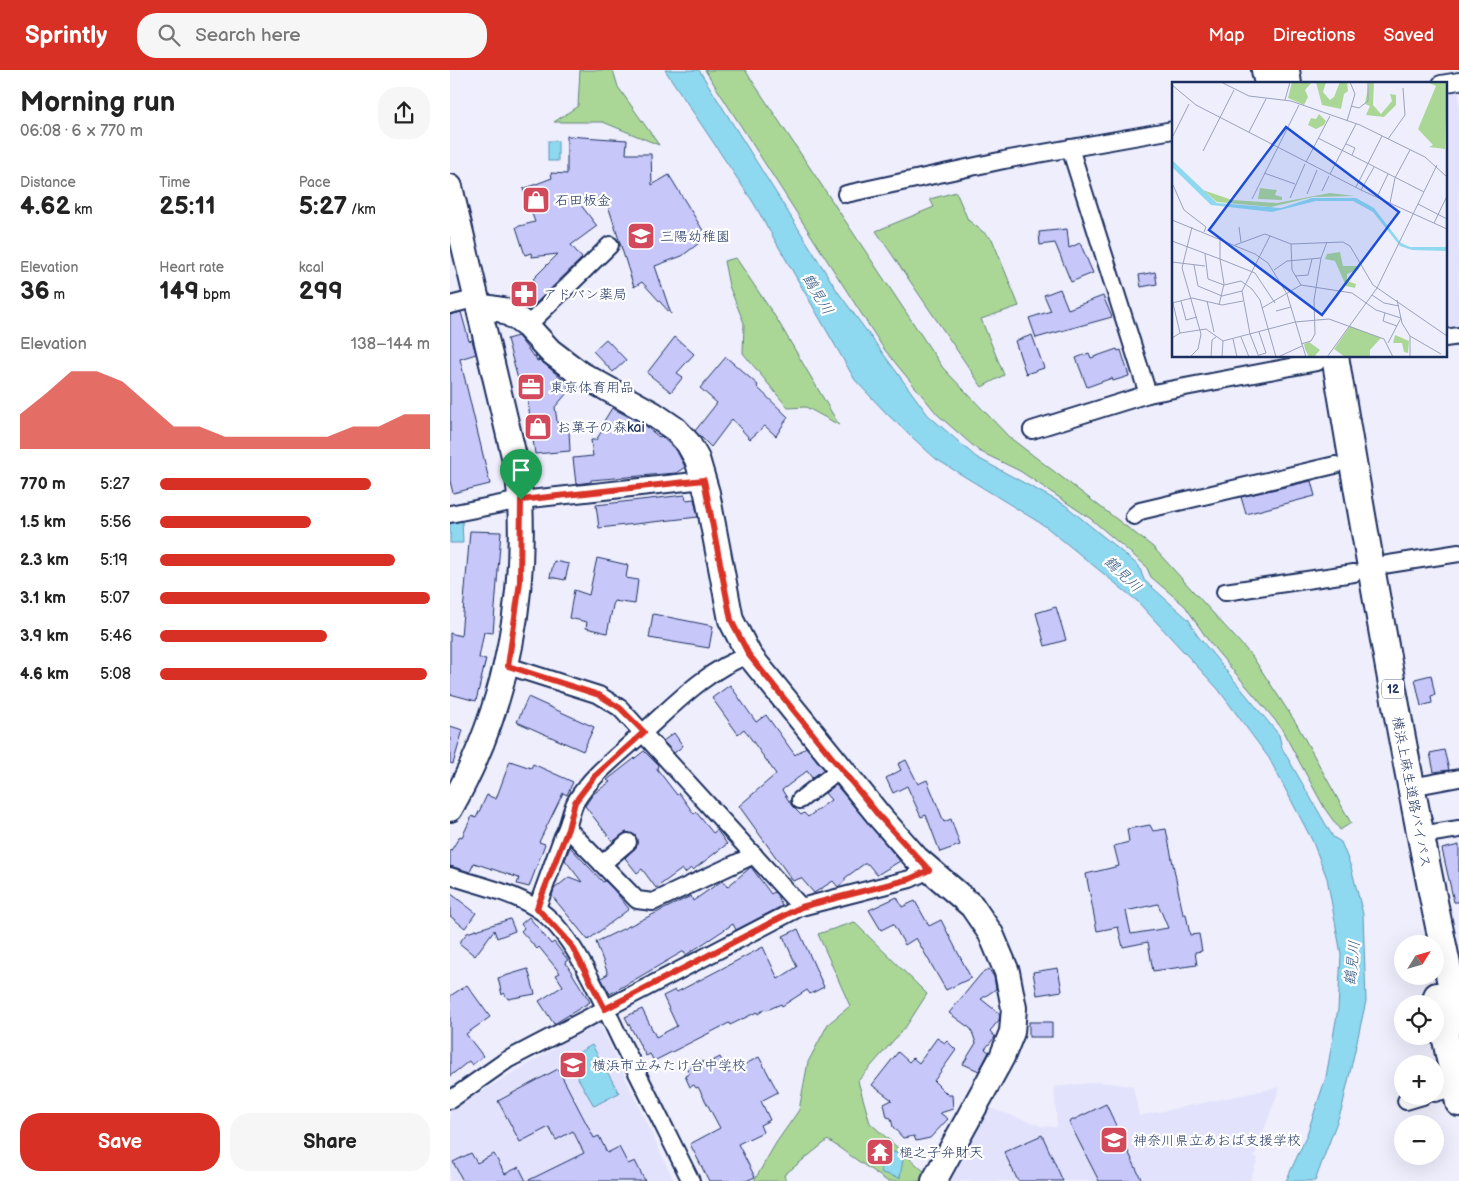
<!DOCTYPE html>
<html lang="en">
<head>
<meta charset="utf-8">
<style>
	:root { --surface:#fff; --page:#f6f6f6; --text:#222; --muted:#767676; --accent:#d93025 }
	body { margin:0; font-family:"Balsamiq Sans","Klee One",sans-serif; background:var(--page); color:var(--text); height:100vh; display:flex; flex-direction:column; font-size:19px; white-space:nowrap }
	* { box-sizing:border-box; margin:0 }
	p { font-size:16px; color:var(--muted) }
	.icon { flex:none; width:28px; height:28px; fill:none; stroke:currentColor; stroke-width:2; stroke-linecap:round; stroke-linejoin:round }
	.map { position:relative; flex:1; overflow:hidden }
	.drawer { display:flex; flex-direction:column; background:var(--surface); width:450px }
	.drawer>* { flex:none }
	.needle { width:32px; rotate:53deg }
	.tools { position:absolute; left:944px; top:865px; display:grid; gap:10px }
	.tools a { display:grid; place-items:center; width:50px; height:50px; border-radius:50%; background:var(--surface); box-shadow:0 5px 20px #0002; font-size:25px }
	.pin { position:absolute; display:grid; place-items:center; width:42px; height:42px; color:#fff; margin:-51px -21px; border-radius:50% 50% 50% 0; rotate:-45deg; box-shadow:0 0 5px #0007 }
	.pin .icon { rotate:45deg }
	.round { display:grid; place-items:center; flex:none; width:52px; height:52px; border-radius:20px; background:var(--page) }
	.headline { display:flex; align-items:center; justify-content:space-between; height:85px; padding:0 20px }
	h1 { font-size:28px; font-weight:600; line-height:38px }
	.stats { display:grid; grid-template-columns:repeat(3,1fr); gap:8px; height:85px; padding:5px 20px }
	.stats div { display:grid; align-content:center }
	.stats b { font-size:25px; font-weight:600 }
	.stats small { font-size:14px; font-weight:400 }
	.stats p { font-size:14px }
	.chart { height:140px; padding:10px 20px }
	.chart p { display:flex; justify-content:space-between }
	.chart svg { width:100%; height:90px; margin-top:5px; fill:var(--accent); opacity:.7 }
	.cta { display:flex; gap:10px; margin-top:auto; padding:10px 20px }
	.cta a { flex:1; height:58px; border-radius:20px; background:var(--accent); color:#fff; font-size:20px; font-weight:600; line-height:58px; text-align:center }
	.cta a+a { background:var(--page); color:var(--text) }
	ul { padding:0 20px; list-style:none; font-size:16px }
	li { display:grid; grid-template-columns:80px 60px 1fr; align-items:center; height:38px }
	li i { height:12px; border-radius:6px; background:var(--accent) }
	header { display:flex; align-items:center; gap:30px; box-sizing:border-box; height:70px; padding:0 25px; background:var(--accent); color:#fff }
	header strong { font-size:24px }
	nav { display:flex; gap:28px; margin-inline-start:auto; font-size:18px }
	.search { width:350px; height:45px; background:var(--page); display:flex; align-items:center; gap:12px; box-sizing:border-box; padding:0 18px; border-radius:20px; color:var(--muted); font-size:19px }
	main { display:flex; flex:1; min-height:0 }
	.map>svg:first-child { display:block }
	.built { fill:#e2e2fc }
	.green { fill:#abd796; stroke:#63837a }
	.water { fill:#8ed9ef; stroke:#6095b5 }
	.building { fill:#c7c7f9; stroke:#1b2f5e; fill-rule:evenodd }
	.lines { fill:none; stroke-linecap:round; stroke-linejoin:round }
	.street-casing { stroke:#1b2f5e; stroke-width:20 }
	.secondary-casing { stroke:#1b2f5e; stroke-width:28 }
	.primary-casing { stroke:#1b2f5e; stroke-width:30 }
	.street { stroke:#fff; stroke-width:16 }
	.secondary { stroke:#fff; stroke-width:24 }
	.primary { stroke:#fff; stroke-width:26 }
	.route-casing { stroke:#fff; stroke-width:10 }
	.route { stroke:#d93025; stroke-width:6 }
	.labels { text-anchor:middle; stroke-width:4.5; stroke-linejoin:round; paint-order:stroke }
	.shield { fill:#fff; stroke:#5f6d8e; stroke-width:1 }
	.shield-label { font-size:12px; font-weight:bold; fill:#1b2f5e }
	.poi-label { font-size:14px; fill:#1b2f5e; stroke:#fff; text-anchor:start }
	.street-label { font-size:14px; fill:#1b2f5e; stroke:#fff }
	.water-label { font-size:15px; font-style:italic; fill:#385a82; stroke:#fff }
	.inset-road { fill:none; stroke:#9aa2bd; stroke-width:1 }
	.view { fill:#1d4ed8; fill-opacity:0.15; stroke:#1d4ed8; stroke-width:2.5 }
	.inset-edge { fill:none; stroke:#1b2f5e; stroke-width:2.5 }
</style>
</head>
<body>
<header>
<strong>Sprintly</strong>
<div class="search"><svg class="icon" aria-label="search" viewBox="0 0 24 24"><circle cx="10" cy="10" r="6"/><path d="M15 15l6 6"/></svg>Search here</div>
<nav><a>Map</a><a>Directions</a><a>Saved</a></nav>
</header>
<main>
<section class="drawer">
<div class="headline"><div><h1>Morning run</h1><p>06:08 · 6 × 770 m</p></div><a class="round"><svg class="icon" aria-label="share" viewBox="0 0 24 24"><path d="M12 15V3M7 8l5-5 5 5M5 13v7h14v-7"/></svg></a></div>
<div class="stats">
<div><p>Distance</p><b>4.62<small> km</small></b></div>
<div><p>Time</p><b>25:11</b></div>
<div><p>Pace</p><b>5:27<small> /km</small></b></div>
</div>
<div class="stats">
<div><p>Elevation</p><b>36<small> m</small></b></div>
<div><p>Heart rate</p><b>149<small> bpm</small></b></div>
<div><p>kcal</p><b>299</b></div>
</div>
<div class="chart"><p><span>Elevation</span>138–144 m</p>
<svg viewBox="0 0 160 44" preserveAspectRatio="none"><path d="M0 44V27L10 17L20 6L30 6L40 11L50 22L60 33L70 33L80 38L90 38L100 38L110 38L120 38L130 33L140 33L150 27L160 27V44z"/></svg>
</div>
<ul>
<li><b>770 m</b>5:27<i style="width:78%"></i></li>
<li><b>1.5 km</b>5:56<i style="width:56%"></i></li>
<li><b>2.3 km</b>5:19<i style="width:87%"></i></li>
<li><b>3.1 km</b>5:07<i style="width:100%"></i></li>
<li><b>3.9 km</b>5:46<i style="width:62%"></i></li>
<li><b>4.6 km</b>5:08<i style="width:99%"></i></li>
</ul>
<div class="cta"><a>Save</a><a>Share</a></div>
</section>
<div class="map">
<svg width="1009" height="1111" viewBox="0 0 1009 1111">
	<rect width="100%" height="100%" fill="#eeeefd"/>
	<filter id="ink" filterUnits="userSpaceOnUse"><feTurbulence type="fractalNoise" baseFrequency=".02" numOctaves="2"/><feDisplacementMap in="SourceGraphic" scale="10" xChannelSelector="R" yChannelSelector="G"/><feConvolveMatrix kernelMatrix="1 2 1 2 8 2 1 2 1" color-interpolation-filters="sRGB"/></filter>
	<g filter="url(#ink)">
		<g class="built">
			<polygon points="1009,19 1009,255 995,257 995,22"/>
			<polygon points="149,952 224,1111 0,1111 0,1040"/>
			<polygon points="648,1012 683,1016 689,1046 830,1017 804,1087 808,1088 800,1111 495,1111 537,1037 591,1056 607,1057 604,1017"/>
		</g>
		<g class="green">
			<polygon points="130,0 163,0 168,17 209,75 153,52 104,52 128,36"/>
			<polygon points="255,0 295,0 493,298 559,367 703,477 802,586 846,653 901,753 890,760 875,739 830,656 760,573 735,536 701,507 696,496 641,449 570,401 529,381 488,345 434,279"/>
			<polygon points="506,122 518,150 542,169 569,236 531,249 554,305 532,317 426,161 484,137 480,129"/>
			<polygon points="286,188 328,251 389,355 356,337 338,338 293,283 294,253 279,216 274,191"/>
			<polygon points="404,852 477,924 457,955 408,1011 420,1053 477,1104 473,1111 437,1111 378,1070 334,1105 336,1111 304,1111 326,1073 349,1040 358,992 378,954 400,936 368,864"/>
		</g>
		<g class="water">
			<polygon points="215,0 249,0 388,222 478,345 526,387 615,435 689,496 694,510 739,550 747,565 829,665 832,678 883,767 891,772 901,797 913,844 916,931 892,1038 865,1111 836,1111 856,1067 876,1007 888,939 891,884 877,808 862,770 819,688 768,619 687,531 595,456 486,389 438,345 405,310 303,132"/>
			<rect x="98" y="71" width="10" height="20"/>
			<polygon points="12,450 13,473 0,473 0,453"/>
			<polygon points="142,975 169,1023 144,1036 117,989"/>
			<polygon points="441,1082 454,1083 450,1108 432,1103 430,1095"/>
		</g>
		<g class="building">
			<polygon points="117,66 177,70 176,84 201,84 202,115 219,105 257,167 232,186 205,196 221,244 192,212 184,217 156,129 127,130 147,156 121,175 132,188 83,236 78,235 72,228 71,221 85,211 83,209 108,184 82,187 81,183 75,185 66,157 85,152 73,119 102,108 101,103 117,104"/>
			<polygon points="617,159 619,178 630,173 643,203 621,212 605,173 590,175 589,162"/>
			<polygon points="705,202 707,214 691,217 689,205"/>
			<polygon points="610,219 618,239 653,226 662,247 586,268 579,248 601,241 594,225"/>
			<polygon points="11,242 19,271 22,270 26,284 10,289 40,414 3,423 0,411 0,245"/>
			<polygon points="582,265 594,298 576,304 565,271"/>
			<polygon points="68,266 83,286 85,286 87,291 90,290 118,314 118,322 105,337 108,358 119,360 120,381 85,384 76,318 71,320 57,269"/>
			<polygon points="225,267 244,284 227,303 233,307 221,322 197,303"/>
			<polygon points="156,269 176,290 163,302 143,281"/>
			<polygon points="667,279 668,281 671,280 679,306 663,311 662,308 637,317 626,288 639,283 641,288"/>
			<polygon points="276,287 308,315 307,317 338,347 326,366 315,356 300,369 282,349 261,377 245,361 267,333 250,318"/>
			<polygon points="162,338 193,354 209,367 211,366 227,381 235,397 226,403 141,410 141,412 126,414 123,388 143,386 141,370 146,370 157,353 154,351"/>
			<polygon points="861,411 865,426 796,444 791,427"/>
			<polygon points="235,425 236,430 244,429 248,447 149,458 146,435"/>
			<polygon points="20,461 51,462 43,563 34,562 29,588 36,589 26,631 0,624 0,563 11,566"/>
			<polygon points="147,488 178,495 176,508 188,510 185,534 164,531 157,563 136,558 137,552 119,548 124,520 139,525"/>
			<polygon points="104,491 119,494 115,510 100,507"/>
			<polygon points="606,537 616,570 595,576 586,543"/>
			<polygon points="203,544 263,556 259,578 199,568"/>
			<polygon points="981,605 985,625 981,626 982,633 971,636 965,609"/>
			<polygon points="280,615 306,652 316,645 345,685 356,677 374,699 362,708 357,701 332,720 342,736 351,745 354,743 358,747 381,730 375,723 386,715 450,791 427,805 418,794 414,794 395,808 395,811 388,817 383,811 364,823 351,808 343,811 289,736 326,704 294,659 288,664 262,628"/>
			<polygon points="78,627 144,657 133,681 67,652"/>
			<polygon points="0,656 13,660 3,694 0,693"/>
			<polygon points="224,663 233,676 224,683 213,671"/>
			<polygon points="994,680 999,700 984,702 980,683"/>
			<polygon points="194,681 208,695 207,699 227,725 229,723 244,744 246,742 263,763 267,760 277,774 243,800 241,798 235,803 232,799 206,818 192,799 187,803 175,788 187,776 185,765 176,762 163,772 135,736 143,724 160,712 157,710"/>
			<polygon points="456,690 468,714 477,710 494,752 501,749 510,775 490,782 476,745 471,747 457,716 443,723 436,708 451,700 448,694"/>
			<polygon points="60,691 81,698 83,694 123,712 117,725 113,723 89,772 95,774 79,817 67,814 69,808 24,793 20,802 0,796 0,782 10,766 12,767 22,746 26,748 37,725 46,729"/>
			<path d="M700,755l3,6 13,-2 17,85h3l4,21 9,-1 3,17 -7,1 2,13 -44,6 -5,-29 -25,5 -5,-20 -21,4 -11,-57 33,-8 -5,-20 15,-4 -2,-13zM708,834l10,24 -37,6 -5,-23z"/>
			<polygon points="1009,775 1009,832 1004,832 992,779"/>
			<polygon points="120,777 153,812 155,811 164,820 179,839 138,870 102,826 104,819 119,807 132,812 115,790"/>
			<polygon points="301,797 321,824 324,822 327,825 332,836 286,860 283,854 236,885 234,881 160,924 151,908 158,904 146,872 241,826 243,831 273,810 277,817"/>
			<polygon points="0,823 26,843 15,858 0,846"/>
			<polygon points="447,827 452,837 465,831 479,856 491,850 521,908 496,920 466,868 455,875 443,854 431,860 419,840"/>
			<polygon points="79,847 101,874 104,872 118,890 115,892 140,932 104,954 89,931 113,916 106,905 110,903 89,877 87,879 71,861 74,858 71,854"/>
			<polygon points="60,849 65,861 47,868 44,860 25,886 9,873 17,863"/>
			<polygon points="348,859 374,917 360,924 357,920 332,936 331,934 317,940 315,939 308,944 307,942 280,955 279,953 204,991 200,984 196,986 175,947 192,939 206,967 227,956 213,926 225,920 227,922 313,877 328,909 347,897 333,866"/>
			<polygon points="608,898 612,921 587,925 583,902"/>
			<polygon points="78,899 85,924 58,929 54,923 52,925 48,908"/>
			<polygon points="539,899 544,907 546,919 531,929 550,944 549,950 540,961 545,967 535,979 539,982 529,1001 513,994 526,973 521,959 499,943 531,904"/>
			<polygon points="17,915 40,947 16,964 33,986 22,995 19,991 0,1006 0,926"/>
			<rect x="579" y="952" width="23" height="15"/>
			<polygon points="487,968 495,973 497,971 506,980 484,1011 498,1025 502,1025 503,1039 490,1043 498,1049 480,1068 466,1071 464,1066 453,1068 443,1057 441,1048 437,1047 434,1034 442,1030 422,1015 448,982 459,992 463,988 469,993"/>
			<polygon points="270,987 278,1003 309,987 328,1022 311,1031 320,1050 310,1055 313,1062 288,1074 305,1107 296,1111 259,1111 240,1074 270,1058 248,1017 246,1018 244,1015 240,1017 235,1006 239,1004 237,999 253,991 255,995"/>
			<polygon points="108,999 144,1068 149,1066 157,1083 169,1077 178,1094 185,1091 195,1111 77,1111 134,1083 123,1061 106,1070 99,1057 70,1072 48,1031"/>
			<polygon points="656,1034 692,1111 649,1111 619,1052"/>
			<polygon points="592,1065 613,1111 568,1111 554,1082"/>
			<polygon points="21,1083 27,1093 44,1084 55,1104 69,1097 76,1111 13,1111 3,1092"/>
		</g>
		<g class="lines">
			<defs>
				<g id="street">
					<polyline points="991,14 1009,11"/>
					<polyline points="620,78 698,324"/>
					<polyline points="396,124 554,90 723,60"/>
					<polyline points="0,235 28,228"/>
					<polyline points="77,256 160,175"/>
					<polyline points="995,268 1009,266"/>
					<polyline points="582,360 698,324 867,292"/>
					<polyline points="0,444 71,430 254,410"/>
					<polyline points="684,446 690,441 885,395"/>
					<polyline points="920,497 1009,483"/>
					<polyline points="775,522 904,503"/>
					<polyline points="58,596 149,625 170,638 351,837 460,809 479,800"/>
					<polyline points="961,717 1009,708"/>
					<polyline points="350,730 390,699"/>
					<polyline points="118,759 187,830 203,832 304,785"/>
					<polyline points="970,765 1009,759"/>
					<polyline points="152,794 178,772"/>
					<path d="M0,806c28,9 61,16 86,32 38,23 67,97 87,137 23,45 45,90 68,136"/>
					<path d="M87,838l26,-72c7,-11 7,-24 13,-35 15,-25 39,-43 61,-63 34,-30 68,-68 112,-83"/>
					<polyline points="985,1023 1006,1017"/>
					<polyline points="0,1030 57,990 351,837"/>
					<polyline points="956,1031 973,1026"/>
				</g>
				<g id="secondary">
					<path d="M0,117l68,286c11,117 -10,234 -68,336"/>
					<polyline points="29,236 53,240 66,248 77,256 100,281 129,303 203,344 225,359 238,373 247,389 257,423 281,550 299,585 430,747 466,788 522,836 541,864 557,902 564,938 562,962 552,987 484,1111"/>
				</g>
				<g id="primary">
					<polyline points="815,0 818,14"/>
					<polyline points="836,0 838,14"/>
					<path d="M885,286c37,222 76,444 124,665"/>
					<polyline points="987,926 1009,1033"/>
				</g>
			</defs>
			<use href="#street" class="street-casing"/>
			<use href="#secondary" class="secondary-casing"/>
			<use href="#primary" class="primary-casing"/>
			<use href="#street" class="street"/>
			<use href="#secondary" class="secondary"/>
			<use href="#primary" class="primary"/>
		</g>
	</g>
	<g class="lines" filter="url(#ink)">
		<defs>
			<polygon id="route" points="254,410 281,550 299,585 430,747 479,800 460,809 351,837 155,939 122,876 87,838 118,759 125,732 144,707 194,662 170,638 149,625 58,596 70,512 71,430"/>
		</defs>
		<use href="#route" class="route-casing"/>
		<use href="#route" class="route"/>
	</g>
	<defs>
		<symbol id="shop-square" viewBox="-11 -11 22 22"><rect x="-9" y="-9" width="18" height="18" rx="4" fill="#d1495b" stroke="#fff"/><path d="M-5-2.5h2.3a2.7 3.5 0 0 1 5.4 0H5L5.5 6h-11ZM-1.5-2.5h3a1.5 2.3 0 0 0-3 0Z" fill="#fff"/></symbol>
		<symbol id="school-square" viewBox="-11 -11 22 22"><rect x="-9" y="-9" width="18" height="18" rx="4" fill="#d1495b" stroke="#fff"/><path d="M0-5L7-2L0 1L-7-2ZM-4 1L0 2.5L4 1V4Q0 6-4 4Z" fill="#fff"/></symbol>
		<symbol id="pharmacy-square" viewBox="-11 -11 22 22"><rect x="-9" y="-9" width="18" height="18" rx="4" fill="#d1495b" stroke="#fff"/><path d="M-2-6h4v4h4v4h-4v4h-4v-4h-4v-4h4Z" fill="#fff"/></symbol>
		<symbol id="office-square" viewBox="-11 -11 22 22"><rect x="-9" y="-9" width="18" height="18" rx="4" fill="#d1495b" stroke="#fff"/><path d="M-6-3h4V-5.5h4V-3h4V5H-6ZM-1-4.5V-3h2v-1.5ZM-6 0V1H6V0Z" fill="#fff"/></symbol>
		<symbol id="temple-square" viewBox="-11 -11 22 22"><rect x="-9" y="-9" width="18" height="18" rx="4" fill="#d1495b" stroke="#fff"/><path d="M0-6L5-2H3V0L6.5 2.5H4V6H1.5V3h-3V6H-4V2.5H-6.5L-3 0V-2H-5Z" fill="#fff"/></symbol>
	</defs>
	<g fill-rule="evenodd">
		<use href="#shop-square" x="70" y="114" width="32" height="32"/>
		<use href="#school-square" x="175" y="150" width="32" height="32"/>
		<use href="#pharmacy-square" x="58" y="208" width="32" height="32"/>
		<use href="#office-square" x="65" y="301" width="32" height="32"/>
		<use href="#shop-square" x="72" y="341" width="32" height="32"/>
		<use href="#school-square" x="107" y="979" width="32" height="32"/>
		<use href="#school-square" x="648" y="1054" width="32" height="32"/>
		<use href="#temple-square" x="414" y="1066" width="32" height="32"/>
	</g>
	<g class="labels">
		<rect class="shield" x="932" y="609.5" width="22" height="19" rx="4"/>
		<g class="shield-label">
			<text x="943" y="623">12</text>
		</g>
		<g class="poi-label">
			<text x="105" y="135">石田板金</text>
			<text x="210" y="171">三陽幼稚園</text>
			<text x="93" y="229">アドバン薬局</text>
			<text x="100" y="322">東京体育用品</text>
			<text x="107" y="362">お菓子の森kai</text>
			<text x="142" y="1000">横浜市立みたけ台中学校</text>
			<text x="683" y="1075">神奈川県立あおば支援学校</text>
			<text x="449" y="1087">槌之子弁財天</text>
		</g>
		<g class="street-label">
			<text transform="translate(962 722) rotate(79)" y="5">横浜上麻生道路バイパス</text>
		</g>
		<g class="water-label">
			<text transform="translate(368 224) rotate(59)" y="5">鶴見川</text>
			<text transform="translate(673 504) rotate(44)" y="5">鶴見川</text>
			<text transform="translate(902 893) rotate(-84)" y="5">鶴見川</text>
		</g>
	</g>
	<g transform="translate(722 12)">
		<rect width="275" height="275" fill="#eeeefd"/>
		<path d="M120,0h20l-7,8 3,7 -4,8 -16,-7zM144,0h10l-3,10 7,8 4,-3 6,-15h7l1,9 -4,3 -3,15 -19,-4zM197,0h5l-1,23 8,9 11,-13 -2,-7 6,1v10l-12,12 -18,-2 4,-9 -5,-2zM255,0h20l-2,67 -16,-2 4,-2 -15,-16 18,-43zM147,32l7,7 -2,4 -8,4 -8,-4 3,-7 5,1zM88,106l17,2 -2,5 7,2v3l-24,-1zM31,108l29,10 45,3 53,-10 25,3 -42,1 -42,10 -54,-5zM168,170l3,14h15l1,3 -12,5v7l9,3 -1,4 -9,-2 -11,-25 -10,-2 2,-5zM178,244l31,12 -11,12v7h-25l-11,-8zM223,253l14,6 -1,12 -4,-1 -2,-9h-9zM137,260l11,8 -6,7h-5l-4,-8 -1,-5z" fill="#abd796"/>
		<path d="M0,78l45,43 64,5 31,-10h44l18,10 27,35 9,4h37v4l-35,-1 -12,-4 -27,-34 -20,-11h-37l-44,11 -61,-7 -39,-38z" fill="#8ed9ef"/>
		<path class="inset-road" d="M49,0l28,14 42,5 69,24 65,32 22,20M0,3l24,20 165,85 86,39M113,18l5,-18M179,24l8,2 9,-7v-19M175,39l8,-27 -5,-12M77,50l17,-33M1,54l16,-32M146,56l106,54M216,57l17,-24 -2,-27M174,62l9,4 -3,7M31,69l31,-61M134,80l24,-46M92,91l31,11M158,92l26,-50M1,103l11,25 22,17 -2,5M184,105l26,-51M189,108l13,-23M150,109l7,-15M135,112l10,-24M205,115l11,-23M118,116l15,-34M80,117l47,-94M218,121l5,-25 15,-28M246,122l29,15M0,138l83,34 13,9 19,31 19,63M262,141l13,-27M67,145l2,15M48,157v20l35,14 20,30M0,159l48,18 4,25 -5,21M119,162l1,26 9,15M63,163l30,-11 26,10 52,-2 7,4 23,39 74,51M33,172l3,25 16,6 17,-4 11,8 8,11 16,57M0,180l33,4M22,183l4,21 24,10 20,-5M102,188l13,-9 34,-3 6,-16M123,194l13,-1 4,-16M200,213l12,8 15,3M0,217l8,34 -8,5M225,218l5,23 8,13v21M9,219l5,19 11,-3M35,219l7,31M0,221l20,-5 30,7 21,-4M90,226l39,-23 51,8 24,17 25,8 -13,25M104,229l15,-4M213,231l-2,8 14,5M8,251l26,-4 17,12 72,-19 34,-3 55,20 9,18M238,254l31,18M69,255l8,20M61,257l4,18M129,262l10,-3 4,-7 -1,-34 7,-42M87,273l7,-2 -7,-21M18,275l8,-8 3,-15 -19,-66 10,-41M39,275l1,-17 4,-3M50,275l1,-16M87,275l-9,-23 -8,-43 28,-55M106,275l24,-11M155,275l50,-69 60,-123"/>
		<path class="view" d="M114,45l113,85 -77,103 -113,-85z"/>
		<rect width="275" height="275" class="inset-edge"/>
	</g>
</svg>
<div class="tools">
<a><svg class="needle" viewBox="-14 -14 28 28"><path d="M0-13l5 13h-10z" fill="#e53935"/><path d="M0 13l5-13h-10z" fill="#767676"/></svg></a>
<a><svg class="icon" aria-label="locate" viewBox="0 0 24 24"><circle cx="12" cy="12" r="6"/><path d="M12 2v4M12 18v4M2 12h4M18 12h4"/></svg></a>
<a>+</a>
<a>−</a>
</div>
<div class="pin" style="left:71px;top:430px;background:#1e9e55"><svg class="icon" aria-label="arrive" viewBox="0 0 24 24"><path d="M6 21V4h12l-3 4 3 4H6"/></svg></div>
</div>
</main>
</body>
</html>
